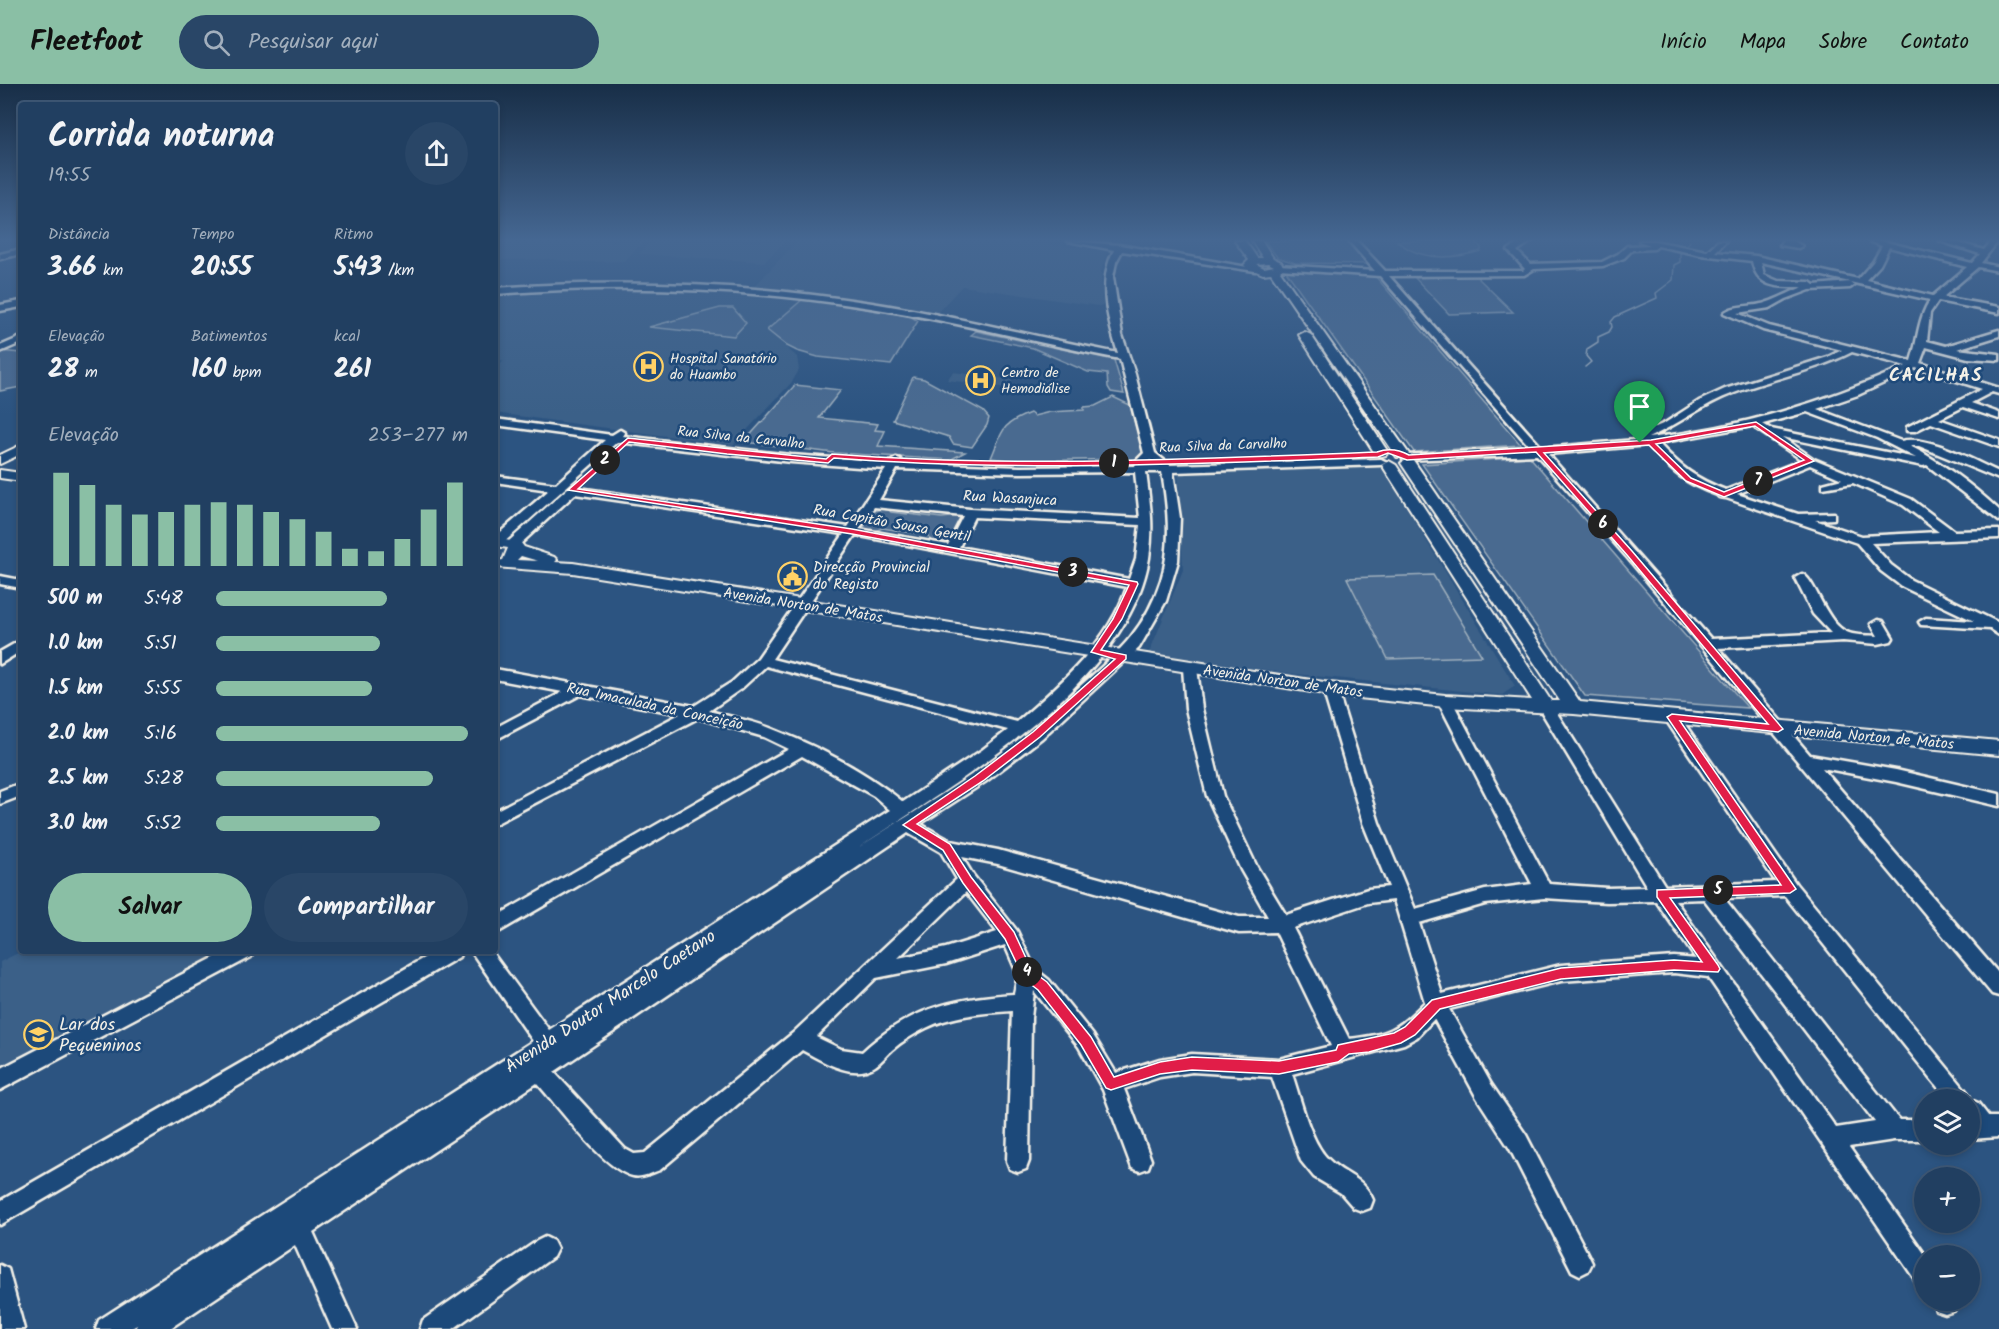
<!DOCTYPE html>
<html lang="pt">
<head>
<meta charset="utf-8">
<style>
	:root { --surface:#213f61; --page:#294667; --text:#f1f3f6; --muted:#a2afbd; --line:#3e5876; --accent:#8abfa5 }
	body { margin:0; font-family:Kalam,sans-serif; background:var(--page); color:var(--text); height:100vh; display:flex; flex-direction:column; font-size:22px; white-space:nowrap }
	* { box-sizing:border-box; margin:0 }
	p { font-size:20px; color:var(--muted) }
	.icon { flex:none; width:33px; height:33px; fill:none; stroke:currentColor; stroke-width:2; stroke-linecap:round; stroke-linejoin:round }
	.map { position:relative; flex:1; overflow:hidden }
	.side { position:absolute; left:18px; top:18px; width:480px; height:852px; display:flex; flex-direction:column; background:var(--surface); border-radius:6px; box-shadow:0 3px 9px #0003,0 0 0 2px var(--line) }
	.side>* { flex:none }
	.fabs { position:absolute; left:1914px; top:1005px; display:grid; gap:12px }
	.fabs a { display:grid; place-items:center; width:66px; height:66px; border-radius:50%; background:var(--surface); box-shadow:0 3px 9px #0003,0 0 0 2px var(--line); font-size:30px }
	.pin { position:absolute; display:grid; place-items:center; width:51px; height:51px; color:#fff; margin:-62px -26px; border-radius:50% 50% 50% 0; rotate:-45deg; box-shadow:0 0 6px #0007 }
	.pin .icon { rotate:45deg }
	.km { position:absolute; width:30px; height:30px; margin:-15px; border-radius:50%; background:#222; color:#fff; font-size:16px; line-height:30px; text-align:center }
	.round { display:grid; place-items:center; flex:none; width:63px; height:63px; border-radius:32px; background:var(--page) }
	.summary { display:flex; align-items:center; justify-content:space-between; height:102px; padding:0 30px }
	h1 { font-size:33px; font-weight:700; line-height:45px }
	.stats { display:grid; grid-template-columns:repeat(3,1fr); gap:9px; height:102px; padding:6px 30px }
	.stats div { display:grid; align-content:center }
	.stats b { font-size:26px; font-weight:700 }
	.stats small { font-size:16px; font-weight:400 }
	.stats p { font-size:16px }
	.chart { height:168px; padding:12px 30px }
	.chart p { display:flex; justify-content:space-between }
	.chart svg { width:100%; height:108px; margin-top:6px; stroke:var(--accent); stroke-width:6 }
	.button { display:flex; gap:12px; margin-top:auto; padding:12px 30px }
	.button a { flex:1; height:69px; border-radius:36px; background:var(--accent); color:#111; font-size:24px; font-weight:700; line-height:69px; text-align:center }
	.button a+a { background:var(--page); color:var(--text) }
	ul { padding:0 30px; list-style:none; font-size:20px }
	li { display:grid; grid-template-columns:96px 72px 1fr; align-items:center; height:45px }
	li i { height:15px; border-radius:8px; background:var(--accent) }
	header { display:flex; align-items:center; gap:36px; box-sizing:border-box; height:84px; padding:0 30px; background:var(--accent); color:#111 }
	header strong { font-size:28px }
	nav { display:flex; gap:33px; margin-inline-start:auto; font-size:21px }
	.search { width:420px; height:54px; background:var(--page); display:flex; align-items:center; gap:15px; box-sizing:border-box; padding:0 21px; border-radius:33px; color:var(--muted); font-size:22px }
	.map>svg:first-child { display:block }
	.built { fill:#3b6088 }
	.green { fill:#496b90; stroke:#9eaebc; stroke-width:1.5 }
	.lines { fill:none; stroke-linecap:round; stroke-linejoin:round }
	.stream { stroke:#a7b4c0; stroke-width:1.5 }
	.minor-casing { stroke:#f4f1e8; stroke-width:5 }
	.major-casing { stroke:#f4f1e8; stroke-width:4 }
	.minor { fill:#1f4a7a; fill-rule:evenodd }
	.major { fill:#1f4a7a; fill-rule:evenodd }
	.route { fill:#e11d48; stroke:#fff; stroke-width:1.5; fill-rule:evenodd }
	.labels { text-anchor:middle; stroke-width:5; stroke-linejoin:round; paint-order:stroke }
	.far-poi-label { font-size:14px; fill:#f4f1e8; stroke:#1f4a7a; text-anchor:start }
	.far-street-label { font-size:14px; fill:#f4f1e8; stroke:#1f4a7a }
	.street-label { font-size:15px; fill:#f4f1e8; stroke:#1f4a7a }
	.poi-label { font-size:15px; fill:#f4f1e8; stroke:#1f4a7a; text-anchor:start }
	.far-district-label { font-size:18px; font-weight:bold; letter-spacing:1.5px; fill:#f4f1e8; stroke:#1f4a7a }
	.near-street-label { font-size:18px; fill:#f4f1e8; stroke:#1f4a7a }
	.near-poi-label { font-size:18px; fill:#f4f1e8; stroke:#1f4a7a; text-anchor:start }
</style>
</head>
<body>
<header>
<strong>Fleetfoot</strong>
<div class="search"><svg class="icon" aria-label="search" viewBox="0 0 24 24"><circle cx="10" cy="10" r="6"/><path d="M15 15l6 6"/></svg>Pesquisar aqui</div>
<nav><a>Início</a><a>Mapa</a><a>Sobre</a><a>Contato</a></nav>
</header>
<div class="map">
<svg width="1999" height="1245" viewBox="0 0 1999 1245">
	<rect width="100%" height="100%" fill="#2c5481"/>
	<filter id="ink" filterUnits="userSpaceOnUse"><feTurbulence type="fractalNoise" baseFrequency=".0167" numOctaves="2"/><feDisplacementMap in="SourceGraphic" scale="12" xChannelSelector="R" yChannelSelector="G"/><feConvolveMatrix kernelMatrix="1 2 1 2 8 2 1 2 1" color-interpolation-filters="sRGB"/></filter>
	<g filter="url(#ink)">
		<g class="built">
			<polygon points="495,157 645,157 624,177 577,178 549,175 495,176"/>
			<polygon points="652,157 786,157 764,178 639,170"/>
			<polygon points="797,157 1021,157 1107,167 1101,188 1103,221 1098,222 962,202 936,230 852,215 753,204"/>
			<polygon points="605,204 708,206 803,215 767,246 797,273 799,286 792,298 733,361 495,329 495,284 504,277 495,275 495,210"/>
			<polygon points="953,288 1013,296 1008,304 947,296"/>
			<polygon points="1374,383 1382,384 1515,602 1502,611 1286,589 1149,569 1183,486 1178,387"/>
			<polygon points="22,867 235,867 0,990 0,878"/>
		</g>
		<g class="green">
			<polygon points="1265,157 1349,157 1370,180 1295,179 1277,173"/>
			<path d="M1397,157h77l7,6v4c-28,8 -61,10 -84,-10z"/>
			<polygon points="1286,187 1376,193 1521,361 1414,368"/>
			<polygon points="1476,192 1513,228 1449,230 1415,194"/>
			<polygon points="803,215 910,232 918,237 891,281 818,273 797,267 787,262 767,246"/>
			<polygon points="720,224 733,224 746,239 734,252 649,243"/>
			<polygon points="976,247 1114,276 1124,310 1111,308 1108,303 1107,290 1088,288 1033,264 971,251"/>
			<polygon points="0,267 21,269 21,303 0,307"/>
			<polygon points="913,293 924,295 983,327 989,334 987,341 972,363 953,360 949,353 893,336"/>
			<polygon points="795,301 841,306 819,334 878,340 875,346 885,347 878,362 965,368 950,376 834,369 744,358"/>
			<path d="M1113,313l17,8 13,48 -7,6 -118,2 -27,-3c12,-28 9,-33 39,-45l4,3 16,-4 34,-2v-3l11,-1z"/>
			<polygon points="1530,373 1748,624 1585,612 1422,380"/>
			<polygon points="886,423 891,428 942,434 959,432 962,435 952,455 941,459 934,458 926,451 882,444 873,448 863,445 874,427"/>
			<polygon points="1433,491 1482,572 1388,575 1347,494"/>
		</g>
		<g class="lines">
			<polyline class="stream" points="1585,283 1591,278 1586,272 1587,265 1598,258 1598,253 1609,248 1612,243 1611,238 1615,233 1657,214 1656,209 1673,196 1674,181 1680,178 1680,170 1690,157"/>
			<defs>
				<g id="minor">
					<path d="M1068,157l52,4 139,24 -4,2 -133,-20 -6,11 -3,15 9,58 13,39 20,79 15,12 211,-6 6,3 -6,3 -208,7 7,46 -2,43 -12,40 -27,47 -97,90 -57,44 -65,42 31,17 47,9 241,67h29l-27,-47 -34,-74 -21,-87 -3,-41 7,-5 7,5 5,41 21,87 34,71 29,48 82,-26 21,-2 -26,-64 -40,-134 7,-5 7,5 42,134 36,86 70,-19 47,-6 -94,-183 7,-5 7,5 97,183 58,4 40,-1 -109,-181 7,-5 5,1 115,184 111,-4 -112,-165 8,-5 5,1 119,171 172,209 3,7 7,3 11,14h10v20l-29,2v-39h-22l-163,-204 -61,2 175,222h25v20h-30l-45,7 77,109 -2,29 -8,-4 -208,-304 -34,-4 -113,8 -112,28 42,75 35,51 62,120 4,8 -4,8 -8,4 -8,-4 -62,-122 -33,-51 -43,-79 -17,18 -13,7 -112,30c9,26 18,68 37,86 16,16 34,16 44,40l-3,8 -8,3 -8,-3 -13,-15 -27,-16 -13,-16 -29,-84 -80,-5 -32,5 -36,12 27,71 -3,8 -8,3 -8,-3 -29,-78 -24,-43 -45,-56 -3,27 -2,143 -3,8 -8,3 -8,-3 -3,-8 5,-150c-29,2 -60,4 -86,17 -12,6 -24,13 -34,22 -6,5 -11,12 -17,16 -22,15 -54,-6 -73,-16l-142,120c-9,3 -18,8 -27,6 -29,-6 -75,-70 -96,-93l-224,149 44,97h-25l-37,-84 -126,84h-34l2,-4 -7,4h-34l3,-9 434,-279 -62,-90h20l58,79 341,-220 -16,-14 -72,-40 -307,178v-17l294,-168 -25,-12 -66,-19 -203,106v-13l185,-97 -100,-19 -85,45v-12l68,-36 -68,-13v-10l199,37 38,-24 26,-24 86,-124 -269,-40 -58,53h-8l-2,-3 2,-3 59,-53 4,-1 276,40 38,-58 -95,-7 -174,-20 -116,103h-6v-8l54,-47 -54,-8v-6l61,8 49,-44 -110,-15v-6l117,16 8,-5 5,3 -2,3 168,19 99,7 6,-4 4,1 1,4h8l111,4 115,-1 2,-6 7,-7 -24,-94c-83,-16 -165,-38 -249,-51 -125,-20 -250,-24 -376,-14v-6c126,-9 252,-5 377,15 83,13 164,34 246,50 -10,-33 -21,-71 -4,-103zM1150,376l7,5h-11zM897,385l123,4 115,-1 5,46 -170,-9 -91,-9zM1146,388h16c6,36 10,72 -1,108 -17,53 -46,75 -85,110 -33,30 -66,58 -102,83 -39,27 -80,51 -119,77 98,-66 273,-165 294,-292 5,-34 1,-53 -3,-86zM874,423l89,9 -15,29 -89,-16zM974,433l166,8 -4,34 -7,20 -170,-32zM855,451l272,52c-18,55 -67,98 -110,135l-245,-63zM766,582l242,64 -26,20 -79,52c-38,-31 -84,-55 -128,-72 -21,-9 -44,-13 -66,-19l33,-23zM908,749l33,19 16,27 -164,154 -148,120 -11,1 -9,-5 -71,-77zM962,773l36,7 241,69 37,-1 55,114 -52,13 -87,-5 -32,5 -44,14 -23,-38 -44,-55 -14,-11 -18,-38 -44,-56zM966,808l31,40 -51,16 -48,10zM1544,814l63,4 49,-1 40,58 -22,-2 -113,8 -119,29 -23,-71 66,-19zM1704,815l171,223 -39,6 -161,-228zM1394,816l31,102c-27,28 -37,33 -76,37l-56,-111 75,-25zM1005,861l13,30 -4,19c-61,4 -106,15 -152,58l-21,-3 -25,-12 60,-59 70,-14z"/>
					<path d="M1349,157h8l28,30h138l2,-2 -17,-19 14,-9h10l-15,10 13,13 72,-2 16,-8 9,-8 23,-1 -11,-4h15l53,10 11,-10h8l-11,11 41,4 102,23 15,-17 9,-16 -13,-5h13l90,22 8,-9 -40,-13h12l32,9 8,-9h6l-17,22 18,4v4l-21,-4 -35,30 56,10v6l-61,-12 -8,12 -3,28 19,5 53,-16v6l-42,13 42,5v6l-31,-2 -42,-11 -6,16 79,25v6l-7,-2 -21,11 28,10v6l-36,-12 -24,12 60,21v7l-68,-24 -16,8h-8v-4l75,-38 -66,-21 -58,27 -41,14 84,32c27,-7 72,20 98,31v7l-80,-33h-9c33,17 62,39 89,64v11l-72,-56 -4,1 -141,-29 32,22 97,40 43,32 45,-1v8l-128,5 20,22 20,15 88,43v12l-9,-6 -69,-4 -2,-3 7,-4 48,3 -73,-35 -20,-15 -24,-28 -131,-45 -7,-1 -2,-2c-34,-12 -45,-24 -69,-50l-100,9 163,185 120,-6 -18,-19 -18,-36 7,-4c13,4 24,52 47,59 8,3 20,2 29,3l-7,-12 7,-4 5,1 10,17 -2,3 -13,3 -35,-3 -125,7 92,107 86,15 103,24v12l-103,-24 -74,-14 177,206v22l-7,-2 -366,-438 -89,-101 -134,5v-4l4,-1 124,-7 -151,-172 -101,-7 -4,-2 4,-2 96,6zM1658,162l43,9 51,6c5,28 27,26 51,26 -13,5 -31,15 -42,17 -11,3 -29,1 -37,9l39,17 79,20 -14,7 -103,32 -26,12 -34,22 -30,13v4l-93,8 -153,-172 135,-1 10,-6 69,-3 21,-8 8,-8 22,-1zM1889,163l78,20 -34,29 -67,-16 14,-15zM1761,178l169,38c-12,18 -12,40 -19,61l-142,-35 -32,-13 33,-5 16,-9 24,-9 40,-2 4,-3 -4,-3 -36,3 -4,-3 -32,-1 -14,-6zM1852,268l54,14c-84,37 -166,62 -258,72 30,-13 55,-34 86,-45 39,-15 81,-22 118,-41zM1807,328l70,26 39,20 -145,-29 -8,-5zM1752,342l50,34 -76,30c-31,-11 -45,-23 -68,-47zM1810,381l32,14 -19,5v4l30,-5 50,22 36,27 -77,4 -47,-16 19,-1v-6l-36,1 -61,-20z"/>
					<polygon points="1782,157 1793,157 1802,162 1798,164 1780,161"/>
					<polygon points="21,165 21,170 0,175 0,170"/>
					<polygon points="21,217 21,223 0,227 0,221"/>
					<polygon points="21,253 21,259 0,268 0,262"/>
					<polygon points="0,492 21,496 21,504 0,500"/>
					<polygon points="21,556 21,567 0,580 0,568"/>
					<polygon points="21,699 21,712 0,720 0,707"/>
					<polygon points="227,867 253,867 251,873 0,1006 0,985"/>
					<polygon points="436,867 461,867 459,873 0,1141 0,1117"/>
					<polygon points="545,1153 553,1157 557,1165 553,1173 453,1245 420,1245 423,1236 537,1157"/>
					<polygon points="0,1181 8,1185 24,1245 0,1245"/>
					<polygon points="1932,1216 1956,1216 1957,1218 1954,1227 1945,1230 1936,1227"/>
				</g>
				<g id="major">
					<path d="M1235,157h10l12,17h6l-11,-17h10l11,17 8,4 3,6 -4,3 129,183 -2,3h-10l-126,-184 -8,1 -17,-7 -2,-2 5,-5zM1268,179l6,3 -10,2 -8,-4z"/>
					<polygon points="1305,248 1311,251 1388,368 1386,371 1381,372 1374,368 1299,251"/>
					<polygon points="21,361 21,370 0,380 0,371"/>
					<path d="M1408,375l5,1 167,242 419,39v14l-425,-41 -129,-7 -115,-12 -757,-122 -78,-6v-6l8,-1 5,-12 -13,-2v-8l26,5 3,4 30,10 3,3 -2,2 18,1 757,120 115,12 87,5 -150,-235 7,-4 7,4 155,236h9l-159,-238zM521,472l17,5 -21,-1z"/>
					<polygon points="0,386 21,389 21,397 0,394"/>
				</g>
			</defs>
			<use href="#minor" class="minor-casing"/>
			<use href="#major" class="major-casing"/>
			<use href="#minor" class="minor"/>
			<use href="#major" class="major"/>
		</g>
	</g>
	<linearGradient id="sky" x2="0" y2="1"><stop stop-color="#182e47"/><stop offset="0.47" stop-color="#456792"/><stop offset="1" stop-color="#456792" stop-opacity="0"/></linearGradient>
	<rect width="1999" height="331" fill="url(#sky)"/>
	<path class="route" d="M1756,338l58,39 -90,36 -38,-16 -37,-36 -105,8 88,98 151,178 -5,3 -98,-11 116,168 -6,4 -120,5 48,67 2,4 -2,3 -44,-2 -113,9 -121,30 -25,26 -14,8 -32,9 -20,2 -11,8 -59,12 -87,-4 -32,4 -49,16 -5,-2 -25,-43 -43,-55 -14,-11 -19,-40 -42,-56 -20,-33 -40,-25 72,-49 58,-44 82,-73 -24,-7 22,-33 16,-34 -277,-51 -284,-44 60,-52 198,21 6,-5c181,14 363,5 545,-2 11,-4 21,-3 32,3l242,-15zM1755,342l49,34 -80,32 -33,-14 -35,-34zM629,358l98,12 101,9 6,-5c181,14 363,6 544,-1l10,-4 19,7 129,-8 91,103 141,169 -96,-10 -5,3 114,168 -124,5v7l45,65 -28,-2 -113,8 -125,31 -4,1 -27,27 -11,6 -56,12 -2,5 -57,11 -87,-4 -32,5 -46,15 -23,-40 -44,-55 -15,-11 -18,-39 -43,-55 -21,-33 -33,-20 66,-43 57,-44 86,-78v-4l-25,-5 21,-31 16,-35 -1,-2 -285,-53 -274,-40z"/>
	<defs>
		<symbol id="hospital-ring" viewBox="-11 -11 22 22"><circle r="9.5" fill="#1f4a7a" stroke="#ffd166" stroke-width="1.5"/><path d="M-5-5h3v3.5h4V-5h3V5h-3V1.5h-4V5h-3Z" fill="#ffd166"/></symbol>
		<symbol id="civic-ring" viewBox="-11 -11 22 22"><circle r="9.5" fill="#1f4a7a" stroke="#ffd166" stroke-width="1.5"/><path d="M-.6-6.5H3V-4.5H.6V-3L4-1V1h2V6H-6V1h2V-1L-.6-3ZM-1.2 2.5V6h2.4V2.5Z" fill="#ffd166"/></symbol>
		<symbol id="school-ring" viewBox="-11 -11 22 22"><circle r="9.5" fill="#1f4a7a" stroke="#ffd166" stroke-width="1.5"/><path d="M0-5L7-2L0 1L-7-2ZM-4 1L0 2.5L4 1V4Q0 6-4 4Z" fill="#ffd166"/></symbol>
	</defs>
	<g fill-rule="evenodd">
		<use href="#hospital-ring" x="632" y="266" width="33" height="33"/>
		<use href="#hospital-ring" x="964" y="280" width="33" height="33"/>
		<use href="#civic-ring" x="776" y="476" width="33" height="33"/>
		<use href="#school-ring" x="22" y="934" width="33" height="33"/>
	</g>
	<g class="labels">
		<g class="far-poi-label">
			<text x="670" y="279">Hospital Sanatório<tspan x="670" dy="16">do Huambo</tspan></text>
			<text x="1001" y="293">Centro de<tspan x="1001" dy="16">Hemodiálise</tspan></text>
		</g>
		<g class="far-street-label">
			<text transform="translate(741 353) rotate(6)" y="5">Rua Silva da Carvalho</text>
			<text transform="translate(1223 361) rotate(-2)" y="5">Rua Silva da Carvalho</text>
		</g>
		<g class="street-label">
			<text transform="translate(1010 414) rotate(3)" y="5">Rua Wasanjuca</text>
			<text transform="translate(892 439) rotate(10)" y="5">Rua Capitão Sousa Gentil</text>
			<text transform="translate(803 521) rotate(9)" y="5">Avenida Norton de Matos</text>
			<text transform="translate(1283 597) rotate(8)" y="5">Avenida Norton de Matos</text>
			<text transform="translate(655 622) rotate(12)" y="5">Rua Imaculada da Conceição</text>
			<text transform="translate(1874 653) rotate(5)" y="5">Avenida Norton de Matos</text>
		</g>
		<g class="poi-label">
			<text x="813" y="488">Direcção Provincial<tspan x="813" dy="17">do Registo</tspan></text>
		</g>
		<g class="far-district-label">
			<text x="1936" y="297">CACILHAS</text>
		</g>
		<g class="near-street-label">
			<text transform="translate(610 917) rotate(-33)" y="6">Avenida Doutor Marcelo Caetano</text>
		</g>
		<g class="near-poi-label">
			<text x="59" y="946">Lar dos<tspan x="59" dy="21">Pequeninos</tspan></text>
		</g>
	</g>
</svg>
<div class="fabs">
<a><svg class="icon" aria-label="layers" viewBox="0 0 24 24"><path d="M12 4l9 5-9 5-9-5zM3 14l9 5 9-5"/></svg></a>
<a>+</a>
<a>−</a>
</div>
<div class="pin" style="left:1640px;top:359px;background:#1e9e55"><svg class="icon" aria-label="arrive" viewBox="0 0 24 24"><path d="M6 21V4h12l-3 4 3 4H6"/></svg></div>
<b class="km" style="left:1114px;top:379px">1</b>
<b class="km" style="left:605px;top:376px">2</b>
<b class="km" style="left:1073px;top:488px">3</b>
<b class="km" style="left:1027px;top:888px">4</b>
<b class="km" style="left:1718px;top:806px">5</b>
<b class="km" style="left:1603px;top:440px">6</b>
<b class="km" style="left:1758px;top:397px">7</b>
<section class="side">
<div class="summary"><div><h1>Corrida noturna</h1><p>19:55</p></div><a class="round"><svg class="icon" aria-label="share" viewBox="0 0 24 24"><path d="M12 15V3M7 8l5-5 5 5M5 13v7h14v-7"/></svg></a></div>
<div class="stats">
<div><p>Distância</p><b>3.66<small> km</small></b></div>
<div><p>Tempo</p><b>20:55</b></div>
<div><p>Ritmo</p><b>5:43<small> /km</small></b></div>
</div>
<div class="stats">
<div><p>Elevação</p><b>28<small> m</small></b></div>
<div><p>Batimentos</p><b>160<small> bpm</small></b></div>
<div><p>kcal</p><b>261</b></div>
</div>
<div class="chart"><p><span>Elevação</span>253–277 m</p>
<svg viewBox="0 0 160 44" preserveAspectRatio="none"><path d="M5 44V6M15 44V11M25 44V19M35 44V23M45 44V22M55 44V19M65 44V18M75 44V19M85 44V22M95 44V25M105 44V30M115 44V37M125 44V38M135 44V33M145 44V21M155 44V10"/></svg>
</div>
<ul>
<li><b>500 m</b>5:48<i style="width:68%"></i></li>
<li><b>1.0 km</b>5:51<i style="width:65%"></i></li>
<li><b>1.5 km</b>5:55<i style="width:62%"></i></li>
<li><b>2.0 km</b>5:16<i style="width:100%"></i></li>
<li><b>2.5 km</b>5:28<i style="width:86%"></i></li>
<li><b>3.0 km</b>5:52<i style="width:65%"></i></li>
</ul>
<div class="button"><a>Salvar</a><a>Compartilhar</a></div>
</section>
</div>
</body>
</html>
